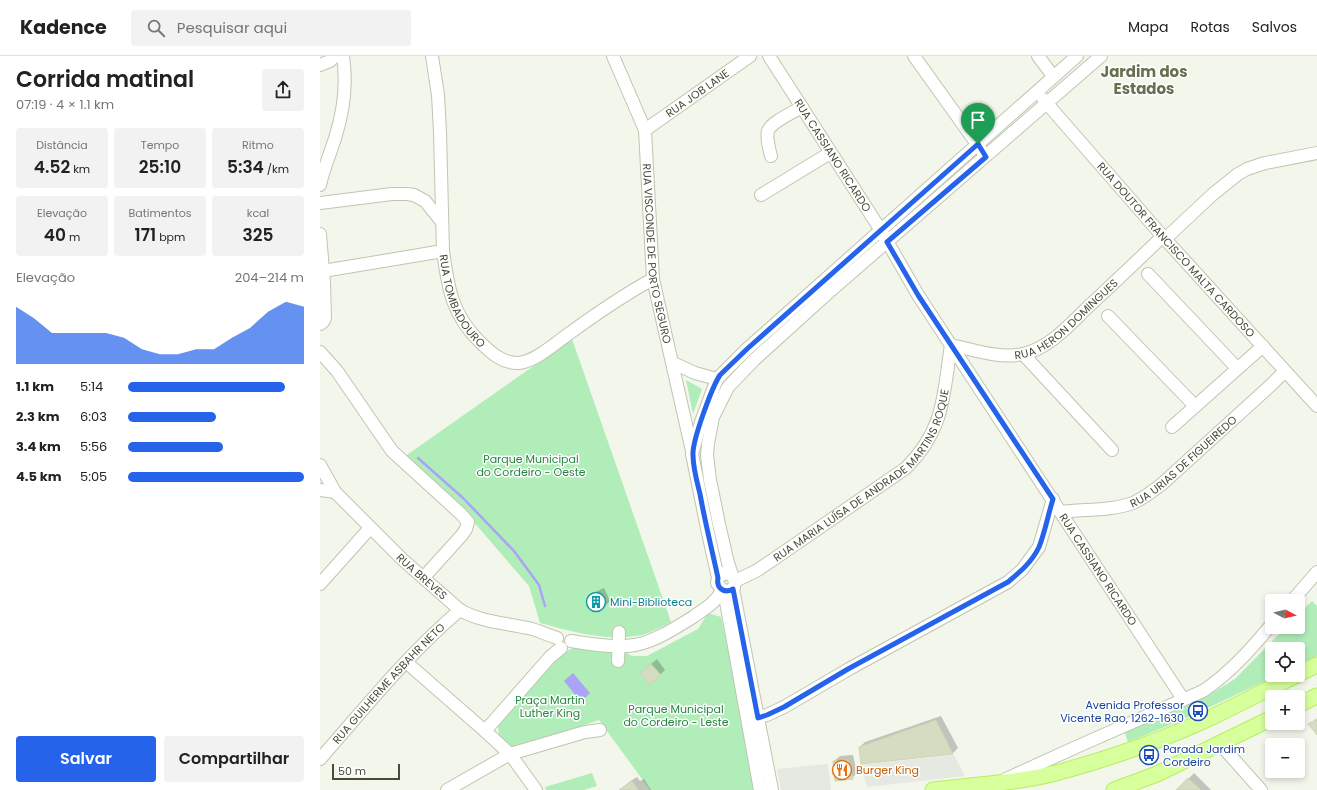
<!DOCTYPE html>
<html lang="pt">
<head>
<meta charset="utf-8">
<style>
	:root { --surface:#fff; --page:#f2f2f2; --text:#222; --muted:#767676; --line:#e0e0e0; --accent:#2563eb }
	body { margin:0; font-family:Poppins,sans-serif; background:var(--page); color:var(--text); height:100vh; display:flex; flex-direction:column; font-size:15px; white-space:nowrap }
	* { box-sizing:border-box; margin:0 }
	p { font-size:13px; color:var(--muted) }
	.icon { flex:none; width:22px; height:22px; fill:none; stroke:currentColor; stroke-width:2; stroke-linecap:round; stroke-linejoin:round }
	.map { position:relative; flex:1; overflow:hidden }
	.side { display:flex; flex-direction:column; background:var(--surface); width:320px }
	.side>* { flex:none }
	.needle { width:26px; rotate:97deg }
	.tools { position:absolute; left:945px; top:538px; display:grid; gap:8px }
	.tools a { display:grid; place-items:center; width:40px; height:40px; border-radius:4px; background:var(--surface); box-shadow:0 2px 6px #0003; font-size:20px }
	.scale { position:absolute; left:12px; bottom:10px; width:68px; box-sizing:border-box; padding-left:4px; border:2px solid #464c38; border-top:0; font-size:11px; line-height:14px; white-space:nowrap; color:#464c38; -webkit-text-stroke:3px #fff; paint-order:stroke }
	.pin { position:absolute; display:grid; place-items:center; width:34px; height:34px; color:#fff; margin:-41px -17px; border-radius:50% 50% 50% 0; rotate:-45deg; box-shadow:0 0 4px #0007 }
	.pin .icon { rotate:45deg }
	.round { display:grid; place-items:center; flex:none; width:42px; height:42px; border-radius:4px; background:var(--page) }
	.head { display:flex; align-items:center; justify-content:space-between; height:68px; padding:0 16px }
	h1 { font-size:22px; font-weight:600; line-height:30px }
	.metrics { display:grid; grid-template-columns:repeat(3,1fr); gap:6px; height:68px; padding:4px 16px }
	.metrics div { display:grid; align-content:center; border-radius:4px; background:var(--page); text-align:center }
	.metrics b { font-size:17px; font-weight:600 }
	.metrics small { font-size:11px; font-weight:400 }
	.metrics p { font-size:11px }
	.chart { height:112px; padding:8px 16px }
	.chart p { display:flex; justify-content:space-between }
	.chart svg { width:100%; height:72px; margin-top:4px; fill:var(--accent); opacity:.7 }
	.primary-button { display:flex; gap:8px; margin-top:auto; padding:8px 16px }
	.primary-button a { flex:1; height:46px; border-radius:4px; background:var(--accent); color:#fff; font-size:16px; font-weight:600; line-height:46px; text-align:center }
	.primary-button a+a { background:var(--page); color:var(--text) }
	ul { padding:0 16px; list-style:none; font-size:13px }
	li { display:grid; grid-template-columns:64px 48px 1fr; align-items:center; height:30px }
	li i { height:10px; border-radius:5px; background:var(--accent) }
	header { display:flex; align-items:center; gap:24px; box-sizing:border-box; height:56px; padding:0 20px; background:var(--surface); border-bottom:1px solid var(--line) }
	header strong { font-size:19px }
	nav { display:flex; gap:22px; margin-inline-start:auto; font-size:14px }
	.search { width:280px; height:36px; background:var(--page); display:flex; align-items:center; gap:10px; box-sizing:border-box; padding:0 14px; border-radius:4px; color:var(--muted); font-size:15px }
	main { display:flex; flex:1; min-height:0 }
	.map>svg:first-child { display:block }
	.green { fill:#b1edb9 }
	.parking { fill:#e6e8e2 }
	.water { fill:#aba3f7 }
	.shadow { fill:#0003 }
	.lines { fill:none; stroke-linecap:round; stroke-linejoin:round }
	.stream { stroke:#aba3f7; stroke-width:2.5 }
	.building { fill:#d5dcc2; stroke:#cad5b1 }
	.minor-casing { stroke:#bfc6af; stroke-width:14 }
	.major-casing { stroke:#b8ee61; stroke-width:17 }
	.minor { stroke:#fff; stroke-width:12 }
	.major { stroke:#d7ff9b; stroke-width:15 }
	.route-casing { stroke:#fff; stroke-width:8 }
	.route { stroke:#2563eb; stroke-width:5 }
	.labels { text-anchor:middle; stroke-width:3; stroke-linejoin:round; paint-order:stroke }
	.street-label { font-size:11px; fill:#464c38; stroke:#fff }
	.park-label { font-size:11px; fill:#248441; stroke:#fff }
	.culture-label { font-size:11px; fill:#0d838f; stroke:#fff; text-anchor:start }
	.transit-label { font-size:11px; fill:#164399; stroke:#fff; text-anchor:end }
	.food-label { font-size:11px; fill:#c56008; stroke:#fff; text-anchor:start }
	.district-label { font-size:15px; font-weight:bold; fill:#66704e; stroke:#fff }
</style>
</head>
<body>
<header>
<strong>Kadence</strong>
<div class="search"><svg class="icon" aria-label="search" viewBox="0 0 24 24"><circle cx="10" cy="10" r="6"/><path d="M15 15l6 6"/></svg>Pesquisar aqui</div>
<nav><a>Mapa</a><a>Rotas</a><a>Salvos</a></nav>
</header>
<main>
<section class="side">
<div class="head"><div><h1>Corrida matinal</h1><p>07:19 · 4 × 1.1 km</p></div><a class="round"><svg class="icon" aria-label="share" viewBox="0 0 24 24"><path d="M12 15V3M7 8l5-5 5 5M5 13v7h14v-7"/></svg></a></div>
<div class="metrics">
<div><p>Distância</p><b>4.52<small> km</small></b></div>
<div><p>Tempo</p><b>25:10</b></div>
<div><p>Ritmo</p><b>5:34<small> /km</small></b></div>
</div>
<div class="metrics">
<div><p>Elevação</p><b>40<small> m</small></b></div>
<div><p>Batimentos</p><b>171<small> bpm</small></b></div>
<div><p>kcal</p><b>325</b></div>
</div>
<div class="chart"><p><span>Elevação</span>204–214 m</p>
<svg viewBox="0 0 160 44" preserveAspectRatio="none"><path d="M0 44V9L10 16L20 25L30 25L40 25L50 25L60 28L70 35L80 38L90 38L100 35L110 35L120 28L130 22L140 12L150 6L160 9V44z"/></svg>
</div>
<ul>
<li><b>1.1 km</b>5:14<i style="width:89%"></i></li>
<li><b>2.3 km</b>6:03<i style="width:50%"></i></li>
<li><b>3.4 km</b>5:56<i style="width:54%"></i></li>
<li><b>4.5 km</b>5:05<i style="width:100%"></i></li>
</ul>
<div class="primary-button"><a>Salvar</a><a>Compartilhar</a></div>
</section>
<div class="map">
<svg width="997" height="734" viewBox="0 0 997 734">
	<rect width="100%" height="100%" fill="#f2f6eb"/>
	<g class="green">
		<path d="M252,283l99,283c-9,5 -19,10 -29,13 -35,7 -68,-3 -102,-12l-11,-37 -57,-66 -68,-63z"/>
		<polygon points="366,324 382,333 373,358"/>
		<polygon points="992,545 997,550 997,600 978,609 978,593 952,593 952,619 958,619 862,664 808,686 804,675 889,639 915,623 966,571 978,571 978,559"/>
		<path d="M388,557l13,4 37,173h-108l-51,-70 -89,30c-10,-9 -12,-13 -12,-27l63,-69 14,-7 48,4 9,5h15l51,-27z"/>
		<polygon points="272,717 277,730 264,734 226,734 225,731"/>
	</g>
	<g class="parking">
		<polygon points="634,699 645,720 547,731 541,709"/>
		<polygon points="508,708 511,734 461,734 457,713"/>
	</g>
	<polygon class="water" points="253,617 270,637 261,646 244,625"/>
	<g class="shadow">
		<polygon points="284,532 290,545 285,550 274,555 268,542 273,537"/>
		<polygon points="337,603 345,614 340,619 326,612"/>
		<polygon points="621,660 638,692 633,697 542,707 540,691 545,686"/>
		<polygon points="533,699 537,717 532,722 514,705 520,700"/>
		<polygon points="874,717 891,734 858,734"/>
		<polygon points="317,721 320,725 324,723 331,734 301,734 309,726"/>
	</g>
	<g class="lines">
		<polyline class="stream" points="98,402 143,442 194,495 219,529 225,550"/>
	</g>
	<g class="building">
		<polygon points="279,537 285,551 273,556 267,542"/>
		<polygon points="331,608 341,619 329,629 320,617"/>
		<polygon points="997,663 997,679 988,668"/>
		<polygon points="616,664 633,698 541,708 539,691"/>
		<polygon points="528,704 533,723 515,725 513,705"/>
		<polygon points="868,722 881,734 856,734"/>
		<polygon points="312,725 318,734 299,734"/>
	</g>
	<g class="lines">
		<defs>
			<g id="minor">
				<path id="s1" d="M112,0l6,39 2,37 3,119c5,37 9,64 37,91 10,10 23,22 39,21 18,-2 40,-23 55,-33 25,-18 51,-36 79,-51"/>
				<path id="s2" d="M293,0l32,74 8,149 39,172"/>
				<path id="s3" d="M449,0l111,173 38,66 265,404"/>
				<polyline points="594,0 662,95"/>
				<polyline points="718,0 733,20"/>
				<polyline points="0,9 10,5 15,0"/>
				<path id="s4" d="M723,43l122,140 152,167"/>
				<path id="s5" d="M325,74l105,-74"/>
				<path d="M451,100c-2,-8 -5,-18 -3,-25 3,-9 26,-19 34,-24"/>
				<path d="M0,129c4,-18 11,-33 16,-50 8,-26 11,-52 7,-79"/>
				<polyline points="441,139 510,97"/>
				<polyline points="0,147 72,138 87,138 94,139 105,145 122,166"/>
				<polyline points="0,178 4,227 5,262 3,266 0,268"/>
				<polyline points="845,183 892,139 918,118 927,113 945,107 997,97"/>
				<polyline points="3,215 123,195"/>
				<polyline points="828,218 917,312"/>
				<polyline points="788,260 875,350"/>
				<polyline points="0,296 17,315 72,395 141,458 148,466 146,473 142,479 104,521"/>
				<polyline points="703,298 792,394"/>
				<polyline points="353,307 375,317 397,323"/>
				<polyline points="852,371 943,290"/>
				<path id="s6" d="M0,409l15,27 68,68 57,50c21,12 45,13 68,18 10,2 19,7 29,10"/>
				<polyline points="0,434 15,436"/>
				<path id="s7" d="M741,456c23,-3 50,-1 72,-9 11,-5 20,-12 29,-19l109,-99 14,-14"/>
				<polyline points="412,519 404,517 398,522 397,527 402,534 410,535 414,531 415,525 412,519 408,507 399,468 390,424 387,399 388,388 393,361 408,331 434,304 509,236 781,0"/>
				<polyline points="398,522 388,477 372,398 381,366 397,323 427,293 757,0"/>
				<path id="s8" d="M415,525l21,-10 18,-12 132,-91c39,-39 37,-72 45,-123 24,5 48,14 72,9 27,-6 47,-30 66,-48 25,-23 49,-46 74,-70"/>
				<polyline points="0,528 50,472"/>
				<polyline points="413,533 452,734"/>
				<polyline points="404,535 440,734"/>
				<polyline points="972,545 997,516"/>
				<path d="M251,585c17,3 47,7 64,4 21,-4 40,-17 58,-28 11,-8 23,-14 29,-27"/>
				<polyline points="298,605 299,576"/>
				<polyline points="86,606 165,675 190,698 216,734"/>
				<polyline points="438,661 447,659 464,651 529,613 688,526 702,514 719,491 733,443"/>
				<polyline points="165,675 230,601 241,592"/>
				<polyline points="900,688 941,734"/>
				<path id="s9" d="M0,703c45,-51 88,-105 140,-149"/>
				<path d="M686,723l68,-31 129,-57c27,-18 48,-42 69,-67"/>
				<polyline points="127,734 190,698 265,676 280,674"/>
			</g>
			<g id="major">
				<polyline points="978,618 997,609"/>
				<polyline points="978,649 997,640"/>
				<path d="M613,734c40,-5 84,-7 123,-17 52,-14 104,-32 154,-55 29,-14 58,-29 87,-43"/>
				<polyline points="794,734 837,718 952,662"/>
			</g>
		</defs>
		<use href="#minor" class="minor-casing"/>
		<use href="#major" class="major-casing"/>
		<use href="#minor" class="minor"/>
		<use href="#major" class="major"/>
	</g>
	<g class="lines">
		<defs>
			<path id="route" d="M658,88l8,13 -99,85 31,53 135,204c-5,16 -8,33 -14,48 -7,15 -19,25 -31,35l-160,87 -64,38 -17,8 -9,3 -25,-129c-9,5 -17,-1 -15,-11 -6,-28 -13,-56 -18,-84 -3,-12 -7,-26 -7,-39 -1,-14 19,-68 27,-80l27,-26z"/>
		</defs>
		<use href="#route" class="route-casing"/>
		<use href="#route" class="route"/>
	</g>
	<defs>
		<symbol id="building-ring" viewBox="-11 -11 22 22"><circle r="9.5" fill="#fff" stroke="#0f9aa8" stroke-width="1.5"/><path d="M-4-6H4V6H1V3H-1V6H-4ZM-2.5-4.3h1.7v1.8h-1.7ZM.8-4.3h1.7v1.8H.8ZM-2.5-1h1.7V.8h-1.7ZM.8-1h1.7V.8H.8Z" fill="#0f9aa8"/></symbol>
		<symbol id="bus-ring" viewBox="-11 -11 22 22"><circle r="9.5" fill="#fff" stroke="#1a4fb4" stroke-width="1.5"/><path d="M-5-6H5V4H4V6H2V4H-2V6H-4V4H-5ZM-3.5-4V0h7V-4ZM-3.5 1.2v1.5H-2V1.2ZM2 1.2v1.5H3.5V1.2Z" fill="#1a4fb4"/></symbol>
		<symbol id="restaurant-ring" viewBox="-11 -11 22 22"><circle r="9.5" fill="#fff" stroke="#e8710a" stroke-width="1.5"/><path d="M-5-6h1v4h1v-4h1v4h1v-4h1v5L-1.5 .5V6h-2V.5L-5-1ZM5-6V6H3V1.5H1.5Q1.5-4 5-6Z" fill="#e8710a"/></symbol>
	</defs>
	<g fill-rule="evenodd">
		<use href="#building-ring" x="265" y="535" width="22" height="22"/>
		<use href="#bus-ring" x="867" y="644" width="22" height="22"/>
		<use href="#bus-ring" x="818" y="688" width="22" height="22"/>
		<use href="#restaurant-ring" x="511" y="703" width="22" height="22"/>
	</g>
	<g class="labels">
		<g class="street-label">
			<text dy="4" stroke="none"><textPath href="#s5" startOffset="64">RUA JOB LANE</textPath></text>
			<text dy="4" stroke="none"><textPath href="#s3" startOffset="118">RUA CASSIANO RICARDO</textPath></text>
			<text dy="4" stroke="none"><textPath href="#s4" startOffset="201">RUA DOUTOR FRANCISCO MALTA CARDOSO</textPath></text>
			<text dy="4" stroke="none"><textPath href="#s2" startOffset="205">RUA VISCONDE DE PORTO SEGURO</textPath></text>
			<text dy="4" stroke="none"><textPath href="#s1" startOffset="250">RUA TOMBADOURO</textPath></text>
			<text dy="4" stroke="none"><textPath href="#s8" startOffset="468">RUA HERON DOMINGUES</textPath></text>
			<text dy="4" stroke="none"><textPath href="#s7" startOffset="138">RUA URIAS DE FIGUEIREDO</textPath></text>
			<text dy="4" stroke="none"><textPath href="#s8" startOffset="170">RUA MARIA LUÍSA DE ANDRADE MARTINS ROQUE</textPath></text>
			<text dy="4" stroke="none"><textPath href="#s3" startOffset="610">RUA CASSIANO RICARDO</textPath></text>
			<text dy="4" stroke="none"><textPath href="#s6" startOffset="152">RUA BREVES</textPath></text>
			<text dy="4" stroke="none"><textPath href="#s9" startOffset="102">RUA GUILHERME ASBAHR NETO</textPath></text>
		</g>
		<g class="park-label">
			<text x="211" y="407">Parque Municipal<tspan x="211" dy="13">do Cordeiro - Oeste</tspan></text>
			<text x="230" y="648">Praça Martin<tspan x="230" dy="13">Luther King</tspan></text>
			<text x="356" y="657">Parque Municipal<tspan x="356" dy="13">do Cordeiro - Leste</tspan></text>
		</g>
		<g class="culture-label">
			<text x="290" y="550">Mini-Biblioteca</text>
		</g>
		<g class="transit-label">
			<text x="864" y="653">Avenida Professor<tspan x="864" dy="13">Vicente Rao, 1262-1630</tspan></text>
			<text x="843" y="697" text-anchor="start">Parada Jardim<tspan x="843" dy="13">Cordeiro</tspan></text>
		</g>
		<g class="food-label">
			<text x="536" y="718">Burger King</text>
		</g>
		<g class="district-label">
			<text x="824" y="21">Jardim dos<tspan x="824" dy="17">Estados</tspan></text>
		</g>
	</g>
</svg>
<div class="tools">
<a><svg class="needle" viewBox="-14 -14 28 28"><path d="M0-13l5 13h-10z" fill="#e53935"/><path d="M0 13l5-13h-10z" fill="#767676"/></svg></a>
<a><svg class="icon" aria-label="locate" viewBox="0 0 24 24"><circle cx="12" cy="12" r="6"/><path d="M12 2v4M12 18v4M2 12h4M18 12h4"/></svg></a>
<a>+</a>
<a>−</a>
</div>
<div class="scale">50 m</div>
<div class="pin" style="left:658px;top:88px;background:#1e9e55"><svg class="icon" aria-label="arrive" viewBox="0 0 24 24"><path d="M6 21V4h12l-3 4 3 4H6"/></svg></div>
</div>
</main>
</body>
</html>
